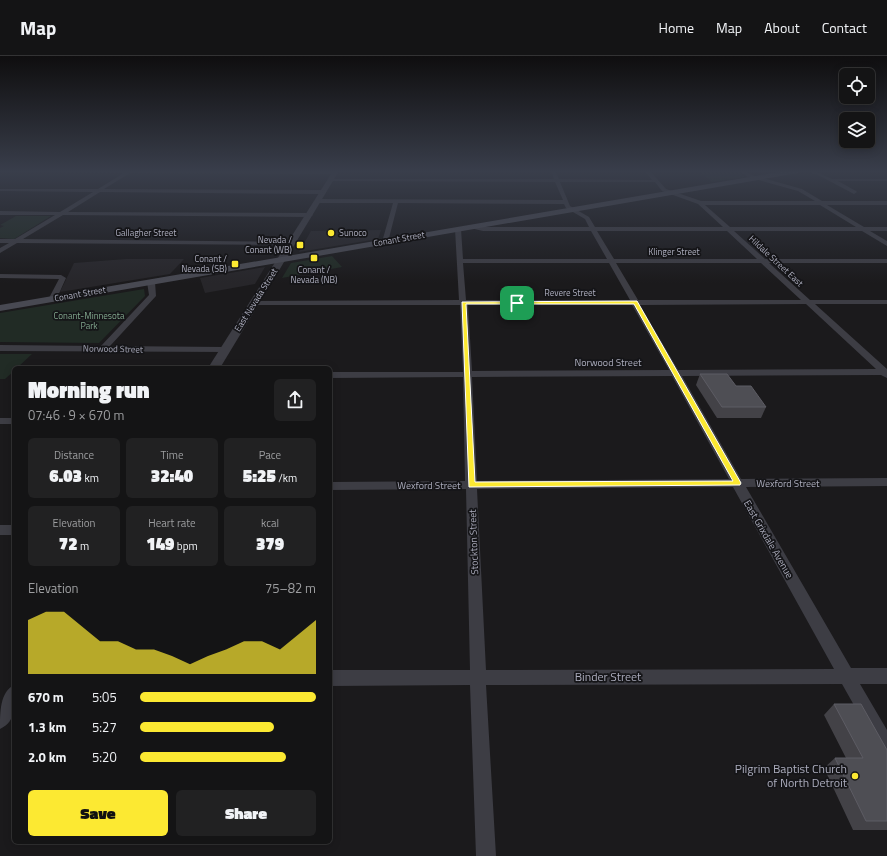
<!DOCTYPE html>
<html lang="en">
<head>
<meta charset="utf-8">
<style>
	:root { --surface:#141415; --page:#212122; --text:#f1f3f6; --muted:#9d9ea0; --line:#333334; --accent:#fce932 }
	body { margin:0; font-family:"Titillium Web",sans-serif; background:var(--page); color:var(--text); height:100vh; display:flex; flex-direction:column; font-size:15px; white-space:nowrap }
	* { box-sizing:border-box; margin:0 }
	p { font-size:13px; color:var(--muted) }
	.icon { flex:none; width:22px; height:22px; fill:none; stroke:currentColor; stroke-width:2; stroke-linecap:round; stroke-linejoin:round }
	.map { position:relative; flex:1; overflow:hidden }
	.sheet { position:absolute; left:12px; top:310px; width:320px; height:478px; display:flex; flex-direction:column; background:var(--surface); border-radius:6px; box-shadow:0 2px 10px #0003,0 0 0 1px var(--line) }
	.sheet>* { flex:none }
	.controls { position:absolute; left:839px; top:12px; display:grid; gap:8px }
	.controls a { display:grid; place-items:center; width:36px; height:36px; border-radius:6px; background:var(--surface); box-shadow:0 2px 10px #0003,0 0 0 1px var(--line); font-size:20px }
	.pin { position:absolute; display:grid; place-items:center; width:34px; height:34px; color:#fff; margin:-17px; border-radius:8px; box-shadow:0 2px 6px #0006 }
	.round { display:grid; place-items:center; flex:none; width:42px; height:42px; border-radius:6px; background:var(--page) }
	.summary { display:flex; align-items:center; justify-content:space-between; height:68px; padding:0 16px }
	h1 { font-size:22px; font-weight:800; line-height:30px }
	.metrics { display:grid; grid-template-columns:repeat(3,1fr); gap:6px; height:68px; padding:4px 16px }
	.metrics div { display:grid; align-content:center; border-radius:6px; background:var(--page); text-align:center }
	.metrics b { font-size:17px; font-weight:800 }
	.metrics small { font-size:11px; font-weight:400 }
	.metrics p { font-size:11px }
	.chart { height:112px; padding:8px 16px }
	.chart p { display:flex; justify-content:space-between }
	.chart svg { width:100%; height:72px; margin-top:4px; fill:var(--accent); opacity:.7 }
	.action { display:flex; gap:8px; margin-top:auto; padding:8px 16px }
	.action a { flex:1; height:46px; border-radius:6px; background:var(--accent); color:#111; font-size:16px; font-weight:800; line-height:46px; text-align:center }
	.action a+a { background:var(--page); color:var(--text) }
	ul { padding:0 16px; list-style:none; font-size:13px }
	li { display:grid; grid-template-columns:64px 48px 1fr; align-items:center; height:30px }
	li i { height:10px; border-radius:5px; background:var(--accent) }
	header { display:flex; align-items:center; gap:24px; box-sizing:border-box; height:56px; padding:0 20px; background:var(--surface); border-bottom:1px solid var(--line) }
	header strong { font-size:19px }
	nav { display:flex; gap:22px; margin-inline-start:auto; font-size:14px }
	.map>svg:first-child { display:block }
	.built { fill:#27262a }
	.green { fill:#212b25 }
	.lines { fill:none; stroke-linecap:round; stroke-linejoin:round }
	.minor { fill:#3d3d44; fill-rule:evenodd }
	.tertiary { fill:#3d3d44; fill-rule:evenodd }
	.secondary { fill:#484952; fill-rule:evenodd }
	.wall { fill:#434247 }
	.building { fill:#4e4e54; stroke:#5d5c64 }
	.route { fill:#fce932; stroke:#fff; fill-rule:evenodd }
	.poi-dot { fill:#fce932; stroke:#151518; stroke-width:1.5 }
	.labels { text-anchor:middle; stroke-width:3.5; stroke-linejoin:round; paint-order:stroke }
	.far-street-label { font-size:9px; fill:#acadbd; stroke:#151518 }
	.far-poi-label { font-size:9px; fill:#acadbd; stroke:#151518; text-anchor:end }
	.far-park-label { font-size:9px; fill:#82a88e; stroke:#151518 }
	.street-label { font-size:10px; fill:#acadbd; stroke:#151518 }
	.near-street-label { font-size:12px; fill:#acadbd; stroke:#151518 }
	.near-poi-label { font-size:12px; fill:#acadbd; stroke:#151518; text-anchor:end }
</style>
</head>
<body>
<header>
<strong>Map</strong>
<nav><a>Home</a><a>Map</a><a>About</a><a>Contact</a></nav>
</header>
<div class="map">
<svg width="887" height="800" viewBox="0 0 887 800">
	<rect width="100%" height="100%" fill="#1b1a1c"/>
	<g class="built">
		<polygon points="381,174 378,183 299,196 311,175"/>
		<polygon points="126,203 184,203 170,218 60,236 74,207"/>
		<polygon points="265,211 255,228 205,237 200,222"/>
	</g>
	<g class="green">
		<polygon points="700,116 738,116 745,121 712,126"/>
		<polygon points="16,160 51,160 14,183 0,182 0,172 4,170 0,169"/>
		<polygon points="332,200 342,211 282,222 291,207"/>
		<polygon points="144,233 145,240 99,287 0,286 0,257"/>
		<polygon points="0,298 32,298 17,312 14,312 14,315 5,323 0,323"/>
	</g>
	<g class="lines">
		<g class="minor">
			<polygon points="0,115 335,116 337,117 335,118 130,117 104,133 323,134 326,136 323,138 100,136 68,156 310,157 313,159 310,161 63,159 23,183 294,186 295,187 292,189 17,187 0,197 0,192 9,187 0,187 0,183 15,183 55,159 0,159 0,155 60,156 93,136 0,135 0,133 98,133 124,117"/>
			<path d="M551,115h4l4,8 93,1 -7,-9h5l16,18 35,12h114l-17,-10 -50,-14 -8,-6h5l7,4 50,14 20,12h65v4h-60l37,22h23v4h-17l17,10v5l-25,-15h-128l31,28h122v4h-118l41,37h77v4h-72l72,65v9l-6,-3 -199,1 59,103 146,-1v8l-141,1 105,181h36v16h-27l27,46v26l-6,-3 -39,-69 -356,1 10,171h-20l-6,-171 -140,1v-16h140l-4,-181 -136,1v-8l135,-1 -2,-104 -133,1v-6h133l-3,-67h-207l-4,-2 4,-2 206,-1 -4,-71 3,-2 3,2 2,30h144l-16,-28h-108l-17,-4 3,-2 14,2h106l-4,-8 -19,-11 -2,-4 -166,-1 -10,39 -3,2 -3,-2 11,-39h-75l-3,-2 3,-2 245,1 -8,-18 -225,-1 -2,-1 2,-1h224zM560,126h95l7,9 36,13 25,23h-128l-6,-10 -19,-11zM705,149h115l36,22h-126zM597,175h130l30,28h-143zM463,207h146l21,37h-164zM616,207h145l40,37h-163zM806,248l70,65 -198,1 -38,-65zM468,249h164l37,65 -197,1zM672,320l57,103 -252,2 -5,-104zM733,431l101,182 -348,1 -9,-181z"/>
			<polygon points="807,115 814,115 832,123 887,123 887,125 838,125 856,135 857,136 854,138 820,120"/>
			<polygon points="0,218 61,219 66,222 57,242 53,244 49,242 59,223 0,222"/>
			<polygon points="151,224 155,226 156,240 110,290 225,291 228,292 229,294 228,296 0,295 0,289 101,290 149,239 147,226"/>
			<rect x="0" y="362" width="14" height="6"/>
			<rect x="0" y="469" width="14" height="10"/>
		</g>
		<g class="tertiary">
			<polygon points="333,115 339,115 220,312 208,312"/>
			<path d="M14,629c0,17 4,36 -14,44 0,-17 0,-37 14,-44z"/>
		</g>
		<polygon class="secondary" points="785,115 801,115 798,117 0,255 0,249"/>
	</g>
	<g class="wall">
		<polygon points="700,318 736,330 766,351 761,362 717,362 696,329"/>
		<polygon points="834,648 887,694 887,774 853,774 824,712 835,702 846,702 824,659"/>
	</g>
	<g class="building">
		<polygon points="700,318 727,318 736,330 751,330 766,351 722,351"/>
		<polygon points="834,648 861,648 887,694 887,765 866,765 835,702 863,702"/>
	</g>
	<linearGradient id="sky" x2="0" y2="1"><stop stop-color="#0f0e0f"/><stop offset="0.51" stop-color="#393e4b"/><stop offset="1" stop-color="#393e4b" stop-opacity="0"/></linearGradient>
	<rect width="887" height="227" fill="url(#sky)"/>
	<path class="route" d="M637,245l104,182 -1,2 -271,2 -7,-185zM466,248h168l99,177 -258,1z"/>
	<g class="poi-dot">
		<circle cx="331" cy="177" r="4"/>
		<rect x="296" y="185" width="8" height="8" rx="2"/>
		<rect x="310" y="198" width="8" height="8" rx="2"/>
		<rect x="231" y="204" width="8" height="8" rx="2"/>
		<circle cx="855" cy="720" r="4"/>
	</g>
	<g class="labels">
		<g class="far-street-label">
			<text x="146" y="180">Gallagher Street</text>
			<text transform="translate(399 183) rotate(-10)" y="3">Conant Street</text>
			<text x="674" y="199">Klinger Street</text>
			<text transform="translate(776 205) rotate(43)" y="3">Hildale Street East</text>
			<text x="570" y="240">Revere Street</text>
			<text transform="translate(80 238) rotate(-10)" y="3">Conant Street</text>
			<text transform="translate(256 244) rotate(-58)" y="3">East Nevada Street</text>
			<text transform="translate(113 293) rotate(1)" y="3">Norwood Street</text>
		</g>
		<g class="far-poi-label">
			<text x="339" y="180" text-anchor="start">Sunoco</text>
			<text x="292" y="187">Nevada /<tspan x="292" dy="10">Conant (WB)</tspan></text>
			<text x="227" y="206">Conant /<tspan x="227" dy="10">Nevada (SB)</tspan></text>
			<text x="314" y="217" text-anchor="middle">Conant /<tspan x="314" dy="10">Nevada (NB)</tspan></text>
		</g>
		<g class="far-park-label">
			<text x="89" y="263">Conant-Minnesota<tspan x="89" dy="10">Park</tspan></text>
		</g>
		<g class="street-label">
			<text x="608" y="310">Norwood Street</text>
			<text x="788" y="431">Wexford Street</text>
			<text x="429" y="433">Wexford Street</text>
			<text transform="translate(769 483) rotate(60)" y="4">East Grixdale Avenue</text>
			<text transform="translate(473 486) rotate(-92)" y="4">Stockton Street</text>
		</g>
		<g class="near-street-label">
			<text x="608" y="625">Binder Street</text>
		</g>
		<g class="near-poi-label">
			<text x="847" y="717">Pilgrim Baptist Church<tspan x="847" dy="14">of North Detroit</tspan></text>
		</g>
	</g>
</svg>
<div class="controls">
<a><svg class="icon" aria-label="locate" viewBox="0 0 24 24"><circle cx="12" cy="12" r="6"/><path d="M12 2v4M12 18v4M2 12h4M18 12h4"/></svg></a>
<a><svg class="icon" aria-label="layers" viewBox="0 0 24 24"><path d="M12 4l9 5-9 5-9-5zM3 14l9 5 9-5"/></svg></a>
</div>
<div class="pin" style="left:517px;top:247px;background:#1e9e55"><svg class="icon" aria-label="arrive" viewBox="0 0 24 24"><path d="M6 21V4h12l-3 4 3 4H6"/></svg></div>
<section class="sheet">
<div class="summary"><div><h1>Morning run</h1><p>07:46 · 9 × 670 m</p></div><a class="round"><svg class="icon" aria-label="share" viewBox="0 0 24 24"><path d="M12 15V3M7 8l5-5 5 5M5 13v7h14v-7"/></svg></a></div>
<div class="metrics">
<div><p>Distance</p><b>6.03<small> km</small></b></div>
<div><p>Time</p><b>32:40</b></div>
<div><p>Pace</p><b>5:25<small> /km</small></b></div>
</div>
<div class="metrics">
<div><p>Elevation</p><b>72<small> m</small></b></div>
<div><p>Heart rate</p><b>149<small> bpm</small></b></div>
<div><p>kcal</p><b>379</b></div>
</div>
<div class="chart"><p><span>Elevation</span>75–82 m</p>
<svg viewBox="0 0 160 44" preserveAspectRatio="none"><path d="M0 44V11L10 6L20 6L30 15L40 24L50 24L60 29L70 29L80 33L90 38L100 33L110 29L120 24L130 24L140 29L150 20L160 11V44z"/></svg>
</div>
<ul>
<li><b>670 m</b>5:05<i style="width:100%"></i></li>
<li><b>1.3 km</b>5:27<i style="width:76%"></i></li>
<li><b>2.0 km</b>5:20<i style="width:83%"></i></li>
</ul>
<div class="action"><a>Save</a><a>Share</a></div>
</section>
</div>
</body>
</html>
